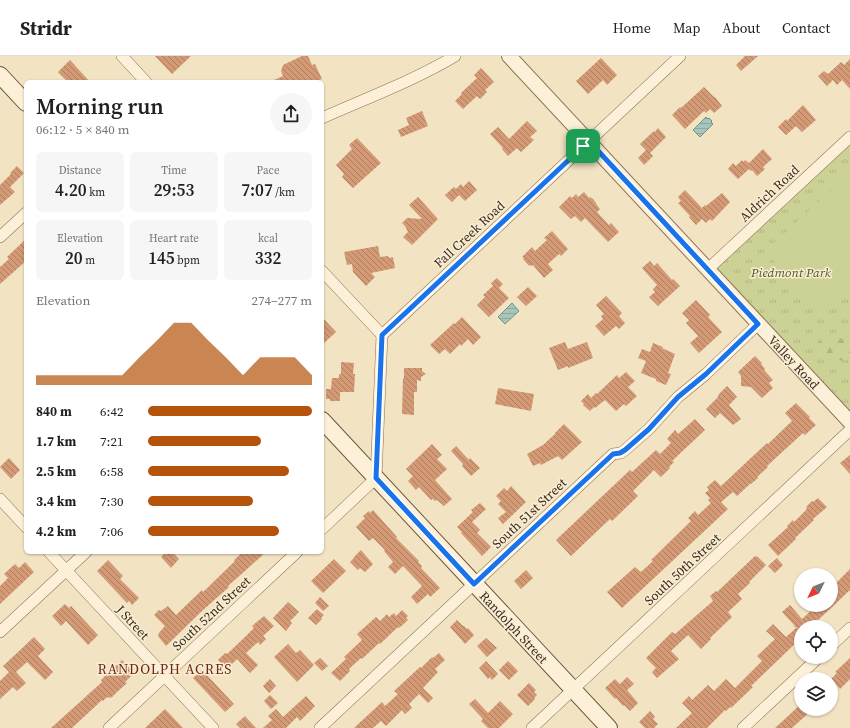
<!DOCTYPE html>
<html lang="en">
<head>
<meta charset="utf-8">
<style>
	:root { --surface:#fff; --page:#f6f6f6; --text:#202124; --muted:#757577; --line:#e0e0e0; --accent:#b45309 }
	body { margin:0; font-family:"Source Serif 4",serif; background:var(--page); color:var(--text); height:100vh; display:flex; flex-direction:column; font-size:15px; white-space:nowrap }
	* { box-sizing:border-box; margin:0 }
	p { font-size:13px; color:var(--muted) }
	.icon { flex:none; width:22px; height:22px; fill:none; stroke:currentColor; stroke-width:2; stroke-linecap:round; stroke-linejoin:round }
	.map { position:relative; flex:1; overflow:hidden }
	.details { position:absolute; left:24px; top:24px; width:300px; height:474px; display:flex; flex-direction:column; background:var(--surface); border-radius:6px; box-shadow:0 1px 3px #0004 }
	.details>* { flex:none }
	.needle { width:26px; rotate:227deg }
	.fabs { position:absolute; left:794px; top:512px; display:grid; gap:8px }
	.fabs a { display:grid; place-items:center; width:44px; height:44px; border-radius:50%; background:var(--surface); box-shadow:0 1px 3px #0004; font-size:20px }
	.pin { position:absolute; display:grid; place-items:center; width:34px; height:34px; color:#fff; margin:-17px; border-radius:8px; box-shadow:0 2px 6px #0006 }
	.round { display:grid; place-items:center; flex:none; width:42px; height:42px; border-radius:21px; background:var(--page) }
	.summary { display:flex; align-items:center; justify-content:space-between; height:68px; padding:0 12px }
	h1 { font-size:22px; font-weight:600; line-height:30px }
	.figures { display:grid; grid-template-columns:repeat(3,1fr); gap:6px; height:68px; padding:4px 12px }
	.figures div { display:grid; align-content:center; border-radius:6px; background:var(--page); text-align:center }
	.figures b { font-size:17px; font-weight:600 }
	.figures small { font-size:11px; font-weight:400 }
	.figures p { font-size:11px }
	.chart { height:112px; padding:8px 12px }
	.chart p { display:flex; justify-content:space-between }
	.chart svg { width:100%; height:72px; margin-top:4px; fill:var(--accent); opacity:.7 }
	ul { padding:0 12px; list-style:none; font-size:13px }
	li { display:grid; grid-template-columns:64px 48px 1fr; align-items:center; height:30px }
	li i { height:10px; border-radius:5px; background:var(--accent) }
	header { display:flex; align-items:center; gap:24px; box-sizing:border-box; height:56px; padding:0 20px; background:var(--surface); border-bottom:1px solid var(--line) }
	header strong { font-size:19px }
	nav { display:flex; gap:22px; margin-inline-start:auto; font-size:14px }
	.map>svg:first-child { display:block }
	.grass { fill:url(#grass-tufts) }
	.forest { fill:url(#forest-firs) }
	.pitch { fill:#ccd296 }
	.water { fill:url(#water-rules); stroke:#6b9489 }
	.building { fill:url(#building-back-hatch) }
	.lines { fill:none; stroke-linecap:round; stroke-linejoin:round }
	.minor-casing { stroke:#8f7358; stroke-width:12 }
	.tertiary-casing { stroke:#8f7358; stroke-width:16 }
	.secondary-casing { stroke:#70543b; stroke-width:18 }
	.minor { stroke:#fcf0d8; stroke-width:11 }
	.tertiary { stroke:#fcf0d8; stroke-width:14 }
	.secondary { stroke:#fcf0d8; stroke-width:16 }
	.route-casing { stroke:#fff; stroke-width:8 }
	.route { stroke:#1a73e8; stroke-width:5 }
	.labels { text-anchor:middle; stroke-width:3; stroke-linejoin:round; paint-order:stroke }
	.street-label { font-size:13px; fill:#3d2c1d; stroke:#f9edd4 }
	.park-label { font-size:13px; font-style:italic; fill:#4f5b22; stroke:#f9edd4 }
	.neighbourhood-label { font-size:14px; letter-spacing:1px; fill:#6e2818; stroke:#f9edd4 }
</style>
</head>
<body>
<header>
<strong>Stridr</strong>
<nav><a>Home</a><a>Map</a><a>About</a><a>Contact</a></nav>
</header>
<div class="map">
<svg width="850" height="672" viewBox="0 0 850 672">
	<defs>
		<pattern id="grass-tufts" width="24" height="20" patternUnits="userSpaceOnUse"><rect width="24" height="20" fill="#ccd296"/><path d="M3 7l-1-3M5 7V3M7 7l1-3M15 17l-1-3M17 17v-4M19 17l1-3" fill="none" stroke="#b0b481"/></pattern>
		<pattern id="forest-firs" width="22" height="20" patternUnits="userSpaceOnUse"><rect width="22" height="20" fill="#ccd296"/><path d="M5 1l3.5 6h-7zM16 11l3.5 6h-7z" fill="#b0b481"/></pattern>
		<pattern id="water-rules" width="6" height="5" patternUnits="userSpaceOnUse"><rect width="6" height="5" fill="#a6c5bb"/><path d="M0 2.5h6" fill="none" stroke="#90a9a0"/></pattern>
		<pattern id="building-back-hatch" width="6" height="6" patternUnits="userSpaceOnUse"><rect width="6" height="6" fill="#d49a76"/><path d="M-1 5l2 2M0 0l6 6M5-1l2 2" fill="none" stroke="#ad7e60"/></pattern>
	</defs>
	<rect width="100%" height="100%" fill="#f2e3c3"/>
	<polygon class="grass" points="850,81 850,366 708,213"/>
	<path class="forest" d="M828,280l17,3 5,-1v21c-19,5 -22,-2 -32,-16z"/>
	<polygon class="pitch" points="850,117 850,225 819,253 765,195"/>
	<g class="water">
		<polygon points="706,61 708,63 709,62 712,65 711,66 713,68 700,81 693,74"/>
		<polygon points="512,247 519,255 505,268 498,261"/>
	</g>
	<g class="building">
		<polygon points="155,0 191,0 172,18"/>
		<polygon points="302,0 308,0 312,9 315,8 322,23 315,26 270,26 283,20 281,15 283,9"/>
		<polygon points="745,0 758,0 741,15 736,9"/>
		<polygon points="601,2 617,19 607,29 603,24 588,38 576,25"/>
		<polygon points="850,3 850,33 842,24 837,29 833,24 827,30 818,20 824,15 828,18 841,6 844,9"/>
		<polygon points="70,4 90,26 68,26 58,16"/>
		<polygon points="481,12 494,26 485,34 487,36 480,43 477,40 463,53 455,45 462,38 461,37 477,22 474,19"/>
		<polygon points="704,31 714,41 715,41 722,50 714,57 710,53 706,57 704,55 685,73 672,59 680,51 681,52"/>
		<polygon points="803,49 816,64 802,76 796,70 786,79 778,71 786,63 787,65"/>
		<polygon points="422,55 428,70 401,81 398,74 409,69 406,62"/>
		<polygon points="527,65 537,75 530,81 534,84 521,96 517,92 508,100 502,93 503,92 490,78 498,71 509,83"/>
		<polygon points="658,72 666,81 650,97 653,100 644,109 638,102 646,94 640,88 654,75 655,76"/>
		<polygon points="357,82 381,107 353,132 342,121 344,118 336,109 352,93 349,89"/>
		<polygon points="763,93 772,103 763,111 765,113 757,120 752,114 751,115 749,113 738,123 728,113 733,107 736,110 742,104 743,106 745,104 749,107"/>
		<polygon points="17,110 24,117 10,131 15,136 0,149 0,129 11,118 10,117"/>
		<polygon points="469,125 477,134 465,145 459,139 452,146 445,139 454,131 456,133 461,128 463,131"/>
		<polygon points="685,134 702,152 705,149 706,150 722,137 730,146 712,165 710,163 706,167 702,163 696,169 689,161 690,160 678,147 681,145 678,141"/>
		<polygon points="584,136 589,142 590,141 593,143 596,147 596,148 600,153 597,156 609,169 611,167 619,176 608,186 585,162 581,166 575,160 571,163 559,151 570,140 572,142 576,138 578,141"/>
		<polygon points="418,141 438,163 412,189 403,181 408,176 405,170 402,167 407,162 422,163 409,149"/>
		<polygon points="552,175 568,193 561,200 559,198 548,208 553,214 544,222 533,209 531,210 530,209 529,210 523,203 524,202 522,201 532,191 535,195 547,184 544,182"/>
		<polygon points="26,183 26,205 0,228 0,211 9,203 7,201"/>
		<polygon points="378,190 380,201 388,200 389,202 393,201 395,212 371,217 375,221 366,230 353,216 352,208 347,209 344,196"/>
		<polygon points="650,205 654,210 657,207 672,224 673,223 680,230 658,250 649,241 655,236 653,233 657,229 642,212"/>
		<polygon points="497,222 503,228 499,232 509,242 489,261 477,249 485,241 483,239 493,230 491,227"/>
		<polygon points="528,231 537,240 526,250 517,241"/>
		<polygon points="606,240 622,257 619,260 625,267 619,273 616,270 604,280 595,270 603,263 601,260 604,258 596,249"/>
		<polygon points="696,244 710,259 708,261 722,276 699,297 690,287 698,280 686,267 689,264 682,257"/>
		<polygon points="322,261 336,276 322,289"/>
		<polygon points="462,261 481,281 473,289 468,283 461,290 460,288 450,298 445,293 439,298 430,289 454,267 455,268"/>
		<polygon points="565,286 568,293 587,286 593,302 568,312 568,310 558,314 549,292"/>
		<polygon points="653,287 663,291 662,292 675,298 668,317 671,318 666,329 656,325 656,323 641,317 646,305 638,302 642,293 650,296"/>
		<polygon points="755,300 762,307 761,308 765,313 764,314 773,324 769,327 773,332 762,342 751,331 741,330 741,320 738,316"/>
		<polygon points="341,306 354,307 353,318 355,318 354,336 340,336 340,345 330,345 330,343 326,343 326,333 331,333 332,322 339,322 339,318 341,318"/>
		<polygon points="404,312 422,312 422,315 426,318 421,321 421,325 417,324 417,336 414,336 414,359 402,358 403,322 404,322"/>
		<polygon points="626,316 635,325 628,331 637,340 626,350 624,348 616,355 605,344 595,352 594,351 590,355 583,349 584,348 581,345 588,338 591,342 596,337 597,338 617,319 619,322"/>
		<polygon points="727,330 737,341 729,349 741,363 733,369 720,357 715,362 706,353 718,341 718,340 719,338"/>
		<polygon points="498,332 534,338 531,355 495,348"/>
		<polygon points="796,347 810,361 809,362 816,369 805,379 803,377 767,410 768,411 757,421 758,422 751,428 751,427 737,440 733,436 721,446 728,453 622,552 607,536 635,511 641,516 653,505 651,504 691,465 688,462 695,455 698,459 711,447 708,444 710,442 705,437 709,434 707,431 715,424 721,430 767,387 768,388 792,365 785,357"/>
		<polygon points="695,363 705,374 672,405 674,406 669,411 670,412 661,421 654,414 633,435 638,440 612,465 610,463 571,500 556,484 630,414 632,416 656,394 660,398 671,387 667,383 675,374 678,378"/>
		<polygon points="564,368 582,386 562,404 558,400 541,409 540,407 533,410 527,398 543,389 555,378 555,377"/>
		<polygon points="432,388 442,399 437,403 447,413 435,424 452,443 444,450 437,444 435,445 433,443 431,444 419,431 416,434 408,425 413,420 406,413 407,412"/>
		<polygon points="456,390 469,404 470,402 480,412 471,420 462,410 463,408 451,395"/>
		<polygon points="850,399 850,418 840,407"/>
		<polygon points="9,402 20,414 11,423 0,411"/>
		<polygon points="511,430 526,446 503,468 498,462 506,456 498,448 501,445 496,440 504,432 507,435"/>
		<polygon points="818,442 827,451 813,463 814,464 795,482 796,483 778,500 768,489 788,471 787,470 793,464 794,466 806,454 807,452 806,451 812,445 813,446"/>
		<polygon points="480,447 486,453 472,466 480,474 477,477 491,491 482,500 461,477 462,476 457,471 473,456 471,454"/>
		<polygon points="373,454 397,481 396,482 419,505 418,506 422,510 421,512 440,532 430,541 428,538 417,548 411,541 422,530 403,510 395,518 388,511 393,506 384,495 385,494 373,482 369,485 356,471 365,462 363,460 369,455 370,457"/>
		<polygon points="361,494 373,508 365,516 360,512 358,514 350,506 354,502 353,502"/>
		<polygon points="166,496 172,496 179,503 171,512 161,501"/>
		<polygon points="243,496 266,496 228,530 229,531 203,554 166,590 158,580 159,579 158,578 165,570 154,559 159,554 161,555 168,550 176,559 202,534 203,536 235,505 234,504"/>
		<polygon points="755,500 756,501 757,500 766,509 749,526 750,527 738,538 742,543 728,556 732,561 710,582 711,583 701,593 688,579 671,595 679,603 657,622 652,616 656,612 646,602 672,576 675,578 713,545 710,540 716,535 717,536"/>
		<polygon points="777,502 783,509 775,517 768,510"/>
		<polygon points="334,503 346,515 323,537 311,525"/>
		<polygon points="108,504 123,520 120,523 139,542 132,549 129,545 127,547 97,515"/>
		<polygon points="25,506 34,516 0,548 0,530 8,522 4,518 15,508 19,512"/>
		<polygon points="850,513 850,534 815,567 819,571 801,571 801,582 751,630 753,631 731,652 730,651 726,655 725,654 707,672 676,672 692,657 682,647 689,640 692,644 708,629 714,635 726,623 735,632 762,605 757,600 775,583 766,575 773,568 786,581 797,571 793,571 795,570 782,556 790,549 802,563 817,549 831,549 831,521 836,527"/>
		<polygon points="526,514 533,522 521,533 514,525"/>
		<polygon points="320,541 329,550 323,555 315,547"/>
		<polygon points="288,546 299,556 290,565 292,567 286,575 273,562"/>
		<polygon points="65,548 69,552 71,550 98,579 88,589 66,565 61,570 52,560"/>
		<polygon points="317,553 324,559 321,562 322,563 316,569 308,562"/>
		<polygon points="402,554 408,560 406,562 408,564 399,572 398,571 380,588 379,587 362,603 361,602 349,613 350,615 340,625 331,617 346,603 344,601 362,584 357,578 376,561 380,565 387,558 389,561 394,557 396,560"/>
		<polygon points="264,560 274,570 263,580 266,583 260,589 258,586 246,597 258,609 250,617 237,603 227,613 218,604 225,597 227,598 246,580 254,572 252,570"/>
		<polygon points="457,564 463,570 464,570 467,573 468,572 474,579 465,588 450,571"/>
		<polygon points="34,581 45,593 38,600 53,616 45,624 27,606 16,616 26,627 17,635 13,631 0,643 0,625 9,616 3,610"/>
		<polygon points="486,582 497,592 487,601 477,590"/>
		<polygon points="288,588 296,597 300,594 314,609 297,626 274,601"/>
		<polygon points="439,597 445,604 435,613 438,616 423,632 433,642 428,647 419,638 409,648 412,652 405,658 402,654 386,670 381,665 373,672 354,672 382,646 385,650 398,638 394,635 420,611 421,612 432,601 433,602"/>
		<polygon points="320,602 328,610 322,615 314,607"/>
		<polygon points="850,602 850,623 840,633 831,623 837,617 835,616"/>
		<polygon points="122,604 134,617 125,626 127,627 117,636 111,642 111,641 109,642 107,641 103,645 102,644 72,672 51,672 102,626 101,624"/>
		<polygon points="486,605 498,618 492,624 490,621 488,623 479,612"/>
		<polygon points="508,605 518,615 509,624 499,614"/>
		<polygon points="202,614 234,648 225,656 193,622"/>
		<polygon points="627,621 634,628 627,634 638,647 630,655 624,649 623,650 616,642 615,643 605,632 615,623 620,628"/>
		<polygon points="270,623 276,630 269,637 263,630"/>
		<polygon points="529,627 536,634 534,636 537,639 534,642 535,643 528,650 517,639"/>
		<polygon points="270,639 278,647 271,653 264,645"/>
		<polygon points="306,640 315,650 300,665 297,661 286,672 263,672 272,664 268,660 276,653 283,661"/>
		<polygon points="475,643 488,657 500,645 513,658 499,672 488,672 481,665 483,663 469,648"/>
		<polygon points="801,648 801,653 813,653 792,672 775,672"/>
		<polygon points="165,653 183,672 145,672"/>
		<polygon points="650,655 655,661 653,663 658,668 654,672 645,672 639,666"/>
		<polygon points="245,660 256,672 240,672 236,668"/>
	</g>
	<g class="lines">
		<defs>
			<g id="minor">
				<polyline points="122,0 146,26"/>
				<path d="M322,62c45,-20 91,-37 133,-62"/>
				<polyline points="0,181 26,157"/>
				<polyline points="708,213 850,81"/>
				<polyline points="322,215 382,279"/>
				<polyline points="0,443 26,471"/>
				<polyline points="322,473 376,422 382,279 680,0"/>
				<polyline points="49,496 213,672"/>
				<polyline points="0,576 86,496"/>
				<polyline points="831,590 850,572"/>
				<polyline points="109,672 297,496"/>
				<polyline points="320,672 613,398 621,397 625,394 649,373 678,341 706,318 758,268"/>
				<polyline points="532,672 850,374"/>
				<polyline points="743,672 819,601"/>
			</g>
			<polyline id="tertiary" points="509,0 850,366"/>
			<g id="secondary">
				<polyline points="0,19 26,47"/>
				<polyline points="322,364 609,672"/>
			</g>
		</defs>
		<use href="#minor" class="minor-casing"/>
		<use href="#tertiary" class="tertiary-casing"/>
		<use href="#secondary" class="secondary-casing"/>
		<use href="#minor" class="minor"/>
		<use href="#tertiary" class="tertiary"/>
		<use href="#secondary" class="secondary"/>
	</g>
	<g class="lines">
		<defs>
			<polygon id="route" points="589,85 758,268 706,318 678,341 649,373 625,394 620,397 613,398 474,528 376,422 382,279"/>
		</defs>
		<use href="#route" class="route-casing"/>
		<use href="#route" class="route"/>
	</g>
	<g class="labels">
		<g class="street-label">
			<text transform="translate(769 137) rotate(-43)" y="5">Aldrich Road</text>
			<text transform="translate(469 178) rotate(-43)" y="5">Fall Creek Road</text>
			<text transform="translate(794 306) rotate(47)" y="5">Valley Road</text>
			<text transform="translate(529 457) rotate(-43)" y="5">South 51st Street</text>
			<text transform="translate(682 513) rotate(-43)" y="5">South 50th Street</text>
			<text transform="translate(211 557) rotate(-43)" y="5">South 52nd Street</text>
			<text transform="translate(133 566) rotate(47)" y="5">J Street</text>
			<text transform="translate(514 571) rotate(47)" y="5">Randolph Street</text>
		</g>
		<g class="park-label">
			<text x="791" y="221">Piedmont Park</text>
		</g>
		<g class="neighbourhood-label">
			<text x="165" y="618">RANDOLPH ACRES</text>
		</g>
	</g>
</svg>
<div class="fabs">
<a><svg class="needle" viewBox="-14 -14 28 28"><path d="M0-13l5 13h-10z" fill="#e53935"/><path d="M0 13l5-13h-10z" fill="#757577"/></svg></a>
<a><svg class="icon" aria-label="locate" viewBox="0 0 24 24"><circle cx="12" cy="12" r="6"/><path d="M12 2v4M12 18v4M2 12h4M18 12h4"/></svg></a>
<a><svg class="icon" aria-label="layers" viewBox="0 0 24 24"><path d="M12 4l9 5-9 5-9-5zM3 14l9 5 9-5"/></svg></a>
</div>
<div class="pin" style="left:583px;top:90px;background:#1e9e55"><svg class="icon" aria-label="arrive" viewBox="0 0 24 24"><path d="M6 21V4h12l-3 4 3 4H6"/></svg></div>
<section class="details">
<div class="summary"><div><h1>Morning run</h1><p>06:12 · 5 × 840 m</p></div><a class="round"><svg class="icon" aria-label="share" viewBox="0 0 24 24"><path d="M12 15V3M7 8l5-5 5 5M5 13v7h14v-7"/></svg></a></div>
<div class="figures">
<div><p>Distance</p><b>4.20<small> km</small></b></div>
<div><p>Time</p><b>29:53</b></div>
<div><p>Pace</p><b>7:07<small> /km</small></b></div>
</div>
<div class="figures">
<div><p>Elevation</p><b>20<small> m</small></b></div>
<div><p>Heart rate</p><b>145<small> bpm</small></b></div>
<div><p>kcal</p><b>332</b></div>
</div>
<div class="chart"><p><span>Elevation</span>274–277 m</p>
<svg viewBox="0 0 160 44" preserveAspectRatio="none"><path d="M0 44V38L10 38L20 38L30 38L40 38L50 38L60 27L70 17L80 6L90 6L100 17L110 27L120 38L130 27L140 27L150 27L160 38V44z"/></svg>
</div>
<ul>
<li><b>840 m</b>6:42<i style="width:100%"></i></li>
<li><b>1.7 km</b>7:21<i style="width:69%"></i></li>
<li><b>2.5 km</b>6:58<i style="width:86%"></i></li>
<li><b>3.4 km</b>7:30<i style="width:64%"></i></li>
<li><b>4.2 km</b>7:06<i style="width:80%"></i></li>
</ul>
</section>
</div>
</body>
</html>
